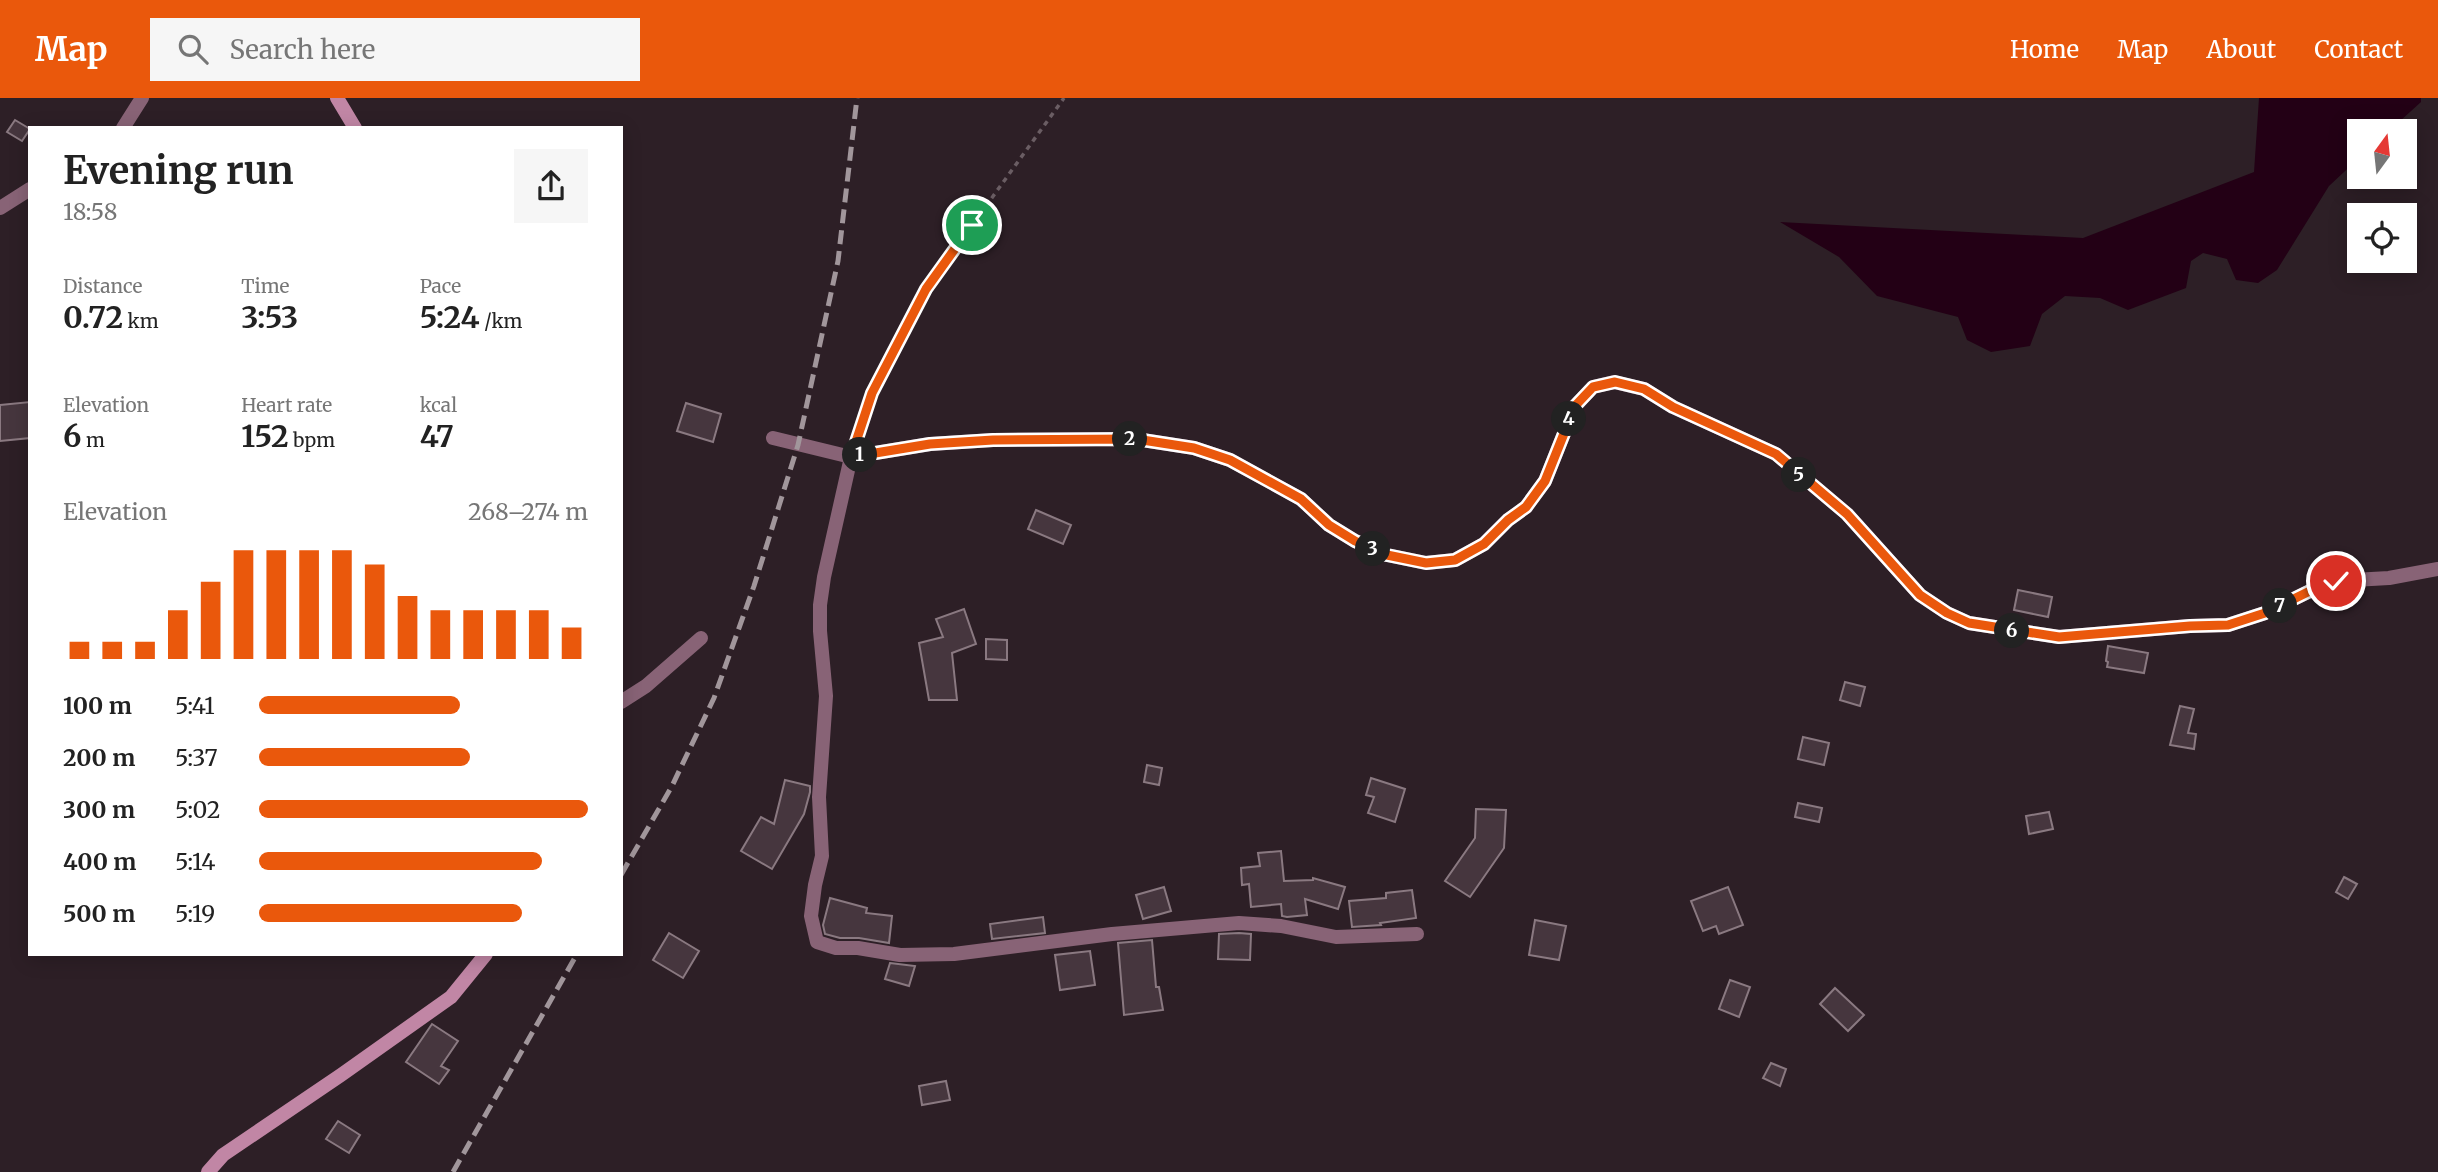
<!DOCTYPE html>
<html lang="en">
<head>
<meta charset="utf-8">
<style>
	:root { --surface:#fff; --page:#f6f6f6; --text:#222; --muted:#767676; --accent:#ea580c }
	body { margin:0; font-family:Merriweather,serif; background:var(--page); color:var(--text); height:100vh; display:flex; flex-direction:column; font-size:26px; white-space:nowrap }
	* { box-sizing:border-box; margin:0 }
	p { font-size:23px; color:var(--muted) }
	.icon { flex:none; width:38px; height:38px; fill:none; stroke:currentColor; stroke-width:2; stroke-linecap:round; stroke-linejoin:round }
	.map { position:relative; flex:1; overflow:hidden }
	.drawer { position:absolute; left:28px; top:28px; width:595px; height:830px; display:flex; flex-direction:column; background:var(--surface); border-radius:0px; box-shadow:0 4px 18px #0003 }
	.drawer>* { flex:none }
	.needle { width:46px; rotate:15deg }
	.buttons { position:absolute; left:2347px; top:21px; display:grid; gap:14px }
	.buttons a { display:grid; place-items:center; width:70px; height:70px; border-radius:0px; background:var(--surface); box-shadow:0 4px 18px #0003; font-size:35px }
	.pin { position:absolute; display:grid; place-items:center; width:60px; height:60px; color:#fff; margin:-30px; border:4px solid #fff; border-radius:50%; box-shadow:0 2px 7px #0007 }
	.km { position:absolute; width:35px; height:35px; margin:-18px; border-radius:50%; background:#222; color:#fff; font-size:19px; line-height:35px; text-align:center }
	.round { display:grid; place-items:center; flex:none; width:74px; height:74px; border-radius:0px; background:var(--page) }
	.head { display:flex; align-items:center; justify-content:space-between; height:119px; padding:0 35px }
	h1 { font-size:38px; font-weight:700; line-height:52px }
	.stats { display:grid; grid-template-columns:repeat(3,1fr); gap:10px; height:119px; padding:7px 35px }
	.stats div { display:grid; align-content:center }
	.stats b { font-size:30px; font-weight:700 }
	.stats small { font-size:19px; font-weight:400 }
	.stats p { font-size:19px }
	.chart { height:196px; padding:14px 35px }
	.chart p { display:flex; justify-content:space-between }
	.chart svg { width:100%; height:126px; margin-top:7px; stroke:var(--accent); stroke-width:6 }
	ul { padding:0 35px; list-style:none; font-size:23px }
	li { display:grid; grid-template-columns:112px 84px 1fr; align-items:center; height:52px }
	li i { height:18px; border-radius:9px; background:var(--accent) }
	header { display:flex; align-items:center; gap:42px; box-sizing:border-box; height:98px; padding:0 35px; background:var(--accent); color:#fff }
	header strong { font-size:33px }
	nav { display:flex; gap:38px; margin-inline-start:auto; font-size:24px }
	.search { width:490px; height:63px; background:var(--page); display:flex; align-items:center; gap:18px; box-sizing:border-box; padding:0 24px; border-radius:0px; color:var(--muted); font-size:26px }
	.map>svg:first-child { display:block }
	.water { fill:#230015 }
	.building { fill:#46363e; stroke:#8a7981; stroke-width:2 }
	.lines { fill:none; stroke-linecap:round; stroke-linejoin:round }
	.path { stroke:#6a5d63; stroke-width:3.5; stroke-dasharray:5 5; stroke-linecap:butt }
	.street { stroke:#886376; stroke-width:14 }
	.secondary { stroke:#c186a5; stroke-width:14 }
	.rail { stroke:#a1969b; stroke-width:5; stroke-dasharray:14 7; stroke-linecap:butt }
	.route-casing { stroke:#fff; stroke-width:14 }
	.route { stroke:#ea580c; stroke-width:9 }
</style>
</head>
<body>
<header>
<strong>Map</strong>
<div class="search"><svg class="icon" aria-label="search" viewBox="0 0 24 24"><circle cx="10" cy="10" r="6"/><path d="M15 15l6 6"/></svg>Search here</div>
<nav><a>Home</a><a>Map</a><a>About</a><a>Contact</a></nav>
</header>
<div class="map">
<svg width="2438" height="1074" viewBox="0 0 2438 1074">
	<rect width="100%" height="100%" fill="#2d1f26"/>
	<polygon class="water" points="2259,0 2421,0 2421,4 2389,33 2359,33 2359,60 2329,88 2277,172 2258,185 2236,182 2227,161 2203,155 2191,163 2186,190 2128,212 2100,200 2065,198 2042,216 2030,248 1991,254 1967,242 1958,219 1877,198 1839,159 1780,124 2083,140 2254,74"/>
	<g class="building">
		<polygon points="15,22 30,31 22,43 7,34"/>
		<polygon points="30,304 30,340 0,343 0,307"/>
		<polygon points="686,305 721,316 713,344 677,333"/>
		<polygon points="1036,412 1071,427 1063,446 1028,431"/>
		<polygon points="2018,492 2052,499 2048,519 2014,512"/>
		<polygon points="964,511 976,546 952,555 957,602 929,602 919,545 943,539 936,521"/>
		<polygon points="986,541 1007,542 1007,562 986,561"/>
		<polygon points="2108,548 2148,555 2144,575 2107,569 2108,564 2106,563"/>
		<polygon points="1845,584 1865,589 1860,608 1840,602"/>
		<polygon points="2180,608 2194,611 2188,635 2196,636 2194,651 2170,647"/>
		<polygon points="1803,639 1829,645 1824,667 1798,661"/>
		<polygon points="1147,667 1162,670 1159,687 1144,684"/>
		<polygon points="1371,680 1405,691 1395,724 1368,715 1374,699 1366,697"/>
		<polygon points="785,682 810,688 810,694 804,716 772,771 741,753 761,719 774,726"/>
		<polygon points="1798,705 1822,710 1819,724 1795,719"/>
		<polygon points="1476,711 1506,712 1504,750 1470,799 1445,783 1475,740"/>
		<polygon points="2049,714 2053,731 2029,736 2026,718"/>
		<polygon points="1281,753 1284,783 1313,782 1313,780 1345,789 1338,811 1305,801 1307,817 1287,819 1282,818 1281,806 1251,809 1249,786 1242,787 1241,770 1260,768 1258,755"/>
		<polygon points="2344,779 2357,786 2348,801 2336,794"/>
		<polygon points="1164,789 1171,813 1143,821 1136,797"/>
		<polygon points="1728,789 1743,827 1719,836 1716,828 1703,833 1691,803"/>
		<polygon points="1412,792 1416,820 1380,825 1381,827 1352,829 1349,803 1386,800 1386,795"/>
		<polygon points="830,800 867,810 866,815 892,818 889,845 859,840 840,840 825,836 823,827"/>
		<polygon points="1043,819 1045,835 992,841 990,826"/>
		<polygon points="1535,822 1566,828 1559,862 1529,857"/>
		<polygon points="669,835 699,853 683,880 653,862"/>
		<polygon points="1239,835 1251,836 1250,862 1218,861 1219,836"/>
		<polygon points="1152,842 1156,889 1159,889 1163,912 1124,917 1118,845"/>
		<polygon points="1090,853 1095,887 1060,892 1055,857"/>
		<polygon points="890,865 915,868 909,888 885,881"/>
		<polygon points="1730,882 1750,889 1739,919 1719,911"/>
		<polygon points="1835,890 1864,917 1848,933 1820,906"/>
		<polygon points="432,926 458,943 441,968 449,972 439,986 406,964"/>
		<polygon points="1771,965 1786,971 1780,988 1763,980"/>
		<polygon points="946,983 950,1002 922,1007 919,988"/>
		<polygon points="338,1023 360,1037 349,1055 326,1041"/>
	</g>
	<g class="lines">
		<polyline class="path" points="856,343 871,295 926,191 1064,0"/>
		<g class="street">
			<polyline points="123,30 142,0"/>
			<polyline points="0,110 30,91"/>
			<polyline points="773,340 851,359 930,346 993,342 1136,341 1194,350 1230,362 1301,401 1329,427 1355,443 1387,457 1426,465 1455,462 1484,446 1508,422 1526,409 1545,383 1575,308 1593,289 1614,284 1644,291 1673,309 1776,356 1847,416 1920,497 1947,515 1969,525 2059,539 2190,528 2228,527 2265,515 2316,490 2336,483 2389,480 2438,471"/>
			<polyline points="851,359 824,479 820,507 820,533 826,598 819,699 822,758 815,787 811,818 817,844 836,850 858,850 900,857 954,856 1112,836 1239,825 1281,828 1336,839 1417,836"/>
			<polyline points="621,604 646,588 701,540"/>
		</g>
		<g class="secondary">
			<polyline points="337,0 355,30"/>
			<polyline points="208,1074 223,1057 341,977 451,899 486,856"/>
		</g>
		<g class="rail">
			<polyline points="621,777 672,688 714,600 754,488 798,347 838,163 857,0"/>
			<polyline points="453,1074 577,856"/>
		</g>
	</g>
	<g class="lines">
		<defs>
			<polyline id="route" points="972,127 926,191 872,295 851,359 930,346 993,342 1136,341 1194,350 1230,362 1301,401 1329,427 1355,443 1387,457 1426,465 1455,462 1484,446 1508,422 1526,409 1545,383 1575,308 1593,289 1615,284 1644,291 1673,309 1776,356 1847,416 1920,497 1947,515 1969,525 2059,539 2190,528 2228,527 2265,515 2316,490 2336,483"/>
		</defs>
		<use href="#route" class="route-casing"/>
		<use href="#route" class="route"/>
	</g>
</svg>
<div class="buttons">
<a><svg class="needle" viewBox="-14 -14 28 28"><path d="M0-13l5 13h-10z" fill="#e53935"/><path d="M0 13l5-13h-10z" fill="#767676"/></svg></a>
<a><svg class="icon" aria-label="locate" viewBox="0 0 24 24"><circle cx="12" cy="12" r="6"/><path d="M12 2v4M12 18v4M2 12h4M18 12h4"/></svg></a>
</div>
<div class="pin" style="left:972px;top:127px;background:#1e9e55"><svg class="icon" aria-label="arrive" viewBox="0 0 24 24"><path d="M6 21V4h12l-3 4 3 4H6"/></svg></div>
<div class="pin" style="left:2336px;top:483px;background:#d93025"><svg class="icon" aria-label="check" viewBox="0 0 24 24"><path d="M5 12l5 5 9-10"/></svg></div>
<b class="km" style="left:860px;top:357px">1</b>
<b class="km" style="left:1130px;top:341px">2</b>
<b class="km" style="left:1373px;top:451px">3</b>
<b class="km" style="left:1569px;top:321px">4</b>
<b class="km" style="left:1799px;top:377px">5</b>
<b class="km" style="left:2012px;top:533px">6</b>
<b class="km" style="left:2280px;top:508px">7</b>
<section class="drawer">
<div class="head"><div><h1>Evening run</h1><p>18:58</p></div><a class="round"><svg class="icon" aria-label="share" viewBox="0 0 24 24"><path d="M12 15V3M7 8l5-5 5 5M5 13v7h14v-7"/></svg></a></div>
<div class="stats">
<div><p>Distance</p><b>0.72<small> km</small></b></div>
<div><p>Time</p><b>3:53</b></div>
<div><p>Pace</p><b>5:24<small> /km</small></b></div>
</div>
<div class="stats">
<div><p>Elevation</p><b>6<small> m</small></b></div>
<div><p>Heart rate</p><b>152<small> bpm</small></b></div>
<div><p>kcal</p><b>47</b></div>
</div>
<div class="chart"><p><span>Elevation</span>268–274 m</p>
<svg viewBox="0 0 160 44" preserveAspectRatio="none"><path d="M5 44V38M15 44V38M25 44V38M35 44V27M45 44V17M55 44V6M65 44V6M75 44V6M85 44V6M95 44V11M105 44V22M115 44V27M125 44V27M135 44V27M145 44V27M155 44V33"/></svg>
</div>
<ul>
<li><b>100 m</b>5:41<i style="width:61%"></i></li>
<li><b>200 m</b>5:37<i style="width:64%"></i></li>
<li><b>300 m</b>5:02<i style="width:100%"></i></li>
<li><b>400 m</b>5:14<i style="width:86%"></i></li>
<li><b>500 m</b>5:19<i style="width:80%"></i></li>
</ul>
</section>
</div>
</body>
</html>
